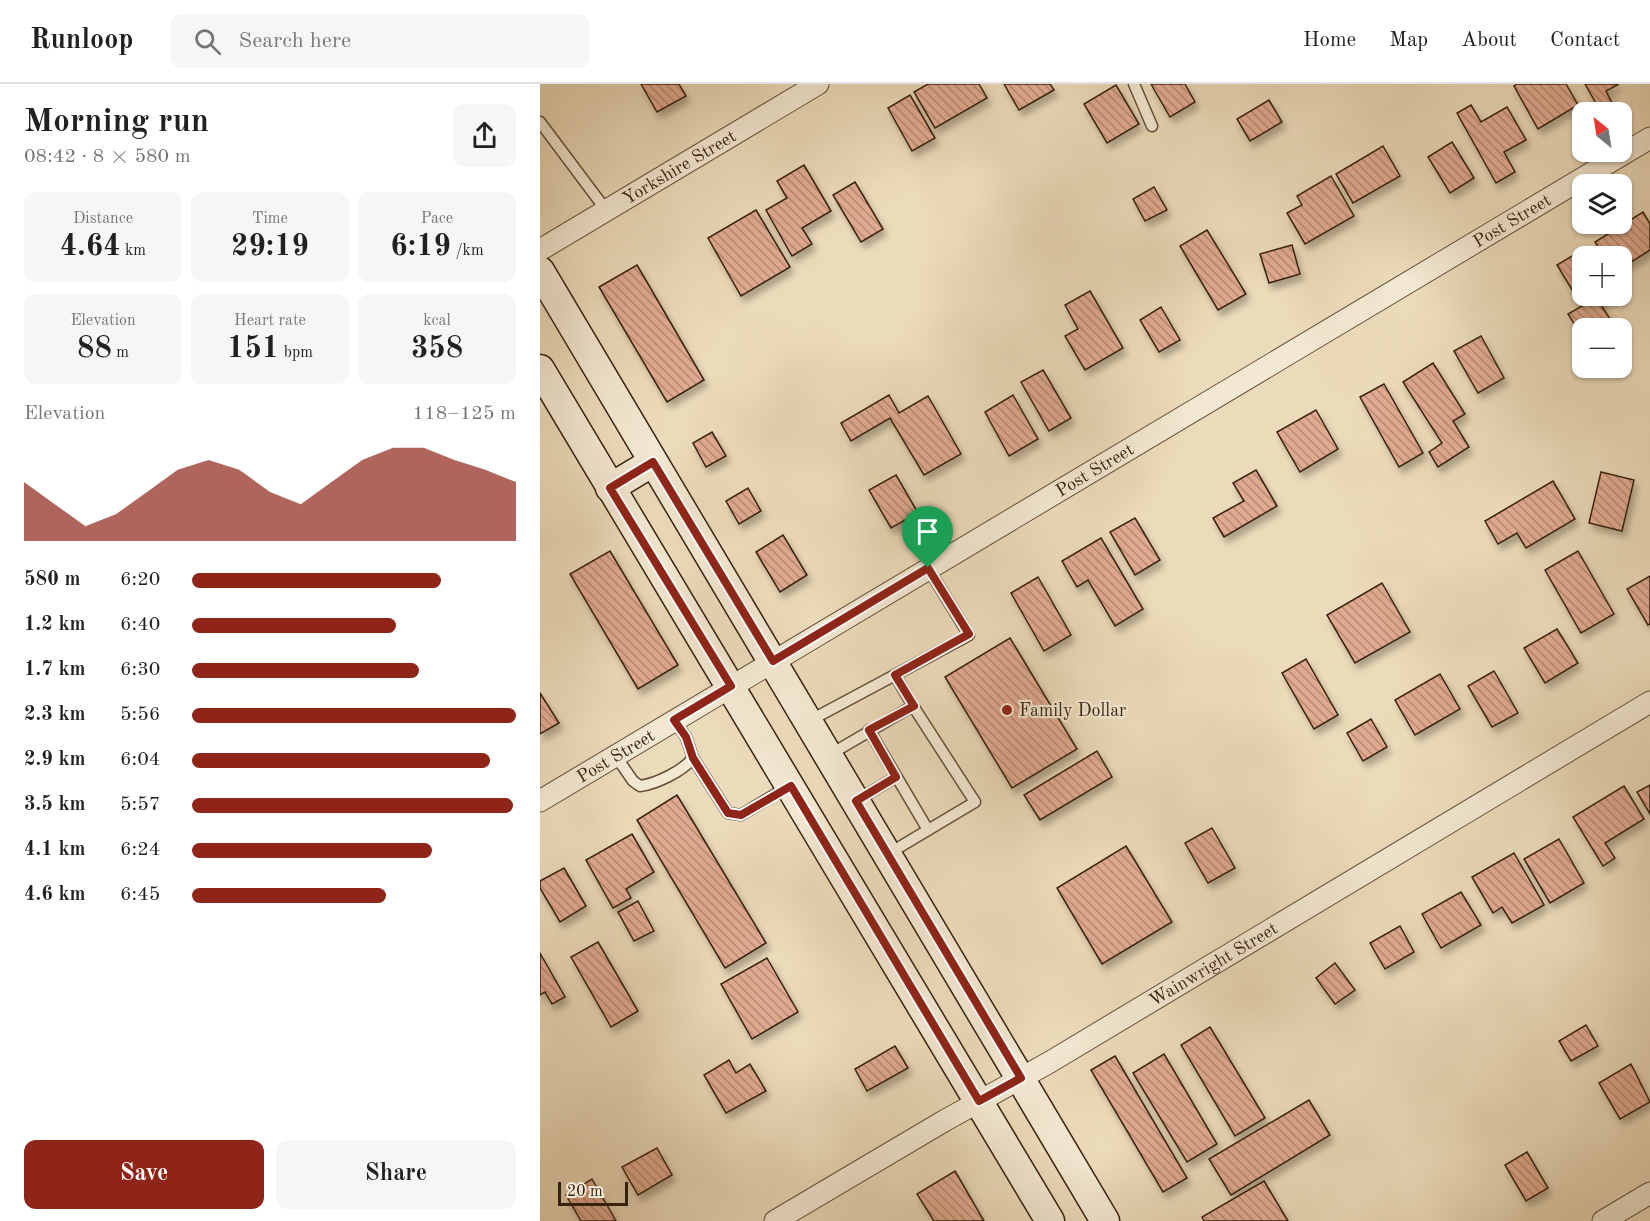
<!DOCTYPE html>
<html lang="en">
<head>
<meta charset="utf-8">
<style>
	:root { --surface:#fff; --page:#f6f6f6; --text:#202124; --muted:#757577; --line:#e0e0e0; --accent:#8f2418 }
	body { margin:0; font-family:"Old Standard TT",serif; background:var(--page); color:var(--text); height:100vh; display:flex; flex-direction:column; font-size:22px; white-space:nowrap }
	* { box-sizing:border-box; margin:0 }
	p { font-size:20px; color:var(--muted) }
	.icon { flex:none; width:33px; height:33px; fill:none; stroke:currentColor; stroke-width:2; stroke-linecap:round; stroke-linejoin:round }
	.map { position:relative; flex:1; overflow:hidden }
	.drawer { display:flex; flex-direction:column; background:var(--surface); width:540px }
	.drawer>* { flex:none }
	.needle { width:39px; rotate:330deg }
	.fabs { position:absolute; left:1032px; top:18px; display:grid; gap:12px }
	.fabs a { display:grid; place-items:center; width:60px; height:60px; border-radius:12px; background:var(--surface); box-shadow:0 2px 4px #0004; font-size:30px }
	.scale { position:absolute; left:18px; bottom:15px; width:70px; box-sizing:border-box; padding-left:6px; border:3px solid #38210e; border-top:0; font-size:16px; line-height:21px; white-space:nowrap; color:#38210e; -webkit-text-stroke:4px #f3e8d2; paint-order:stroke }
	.pin { position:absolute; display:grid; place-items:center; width:51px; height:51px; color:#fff; margin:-62px -26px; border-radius:50% 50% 50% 0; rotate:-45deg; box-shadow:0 0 6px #0007 }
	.pin .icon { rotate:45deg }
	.round { display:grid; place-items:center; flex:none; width:63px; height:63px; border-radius:12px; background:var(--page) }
	.head { display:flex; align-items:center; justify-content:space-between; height:102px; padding:0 24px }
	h1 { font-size:33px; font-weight:600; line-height:45px }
	.metrics { display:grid; grid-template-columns:repeat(3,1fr); gap:9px; height:102px; padding:6px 24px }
	.metrics div { display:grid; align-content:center; border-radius:12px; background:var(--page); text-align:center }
	.metrics b { font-size:30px; font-weight:600 }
	.metrics small { font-size:16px; font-weight:400 }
	.metrics p { font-size:16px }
	.chart { height:168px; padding:12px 24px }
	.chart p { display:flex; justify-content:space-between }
	.chart svg { width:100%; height:108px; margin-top:6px; fill:var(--accent); opacity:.7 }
	.button { display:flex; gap:12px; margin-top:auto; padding:12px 24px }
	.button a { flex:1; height:69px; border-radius:12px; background:var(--accent); color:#fff; font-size:24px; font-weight:600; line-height:69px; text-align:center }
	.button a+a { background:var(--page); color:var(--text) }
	ul { padding:0 24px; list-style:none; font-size:20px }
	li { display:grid; grid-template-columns:96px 72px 1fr; align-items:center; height:45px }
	li i { height:15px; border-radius:8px; background:var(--accent) }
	header { display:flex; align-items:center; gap:36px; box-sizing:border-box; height:84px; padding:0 30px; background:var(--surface); border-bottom:2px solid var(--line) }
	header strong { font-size:28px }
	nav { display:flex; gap:33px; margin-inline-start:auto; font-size:21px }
	.search { width:420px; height:54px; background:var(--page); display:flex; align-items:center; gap:15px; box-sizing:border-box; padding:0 21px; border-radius:12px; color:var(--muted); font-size:22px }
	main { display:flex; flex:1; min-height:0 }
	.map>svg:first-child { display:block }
	.building { fill:url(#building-back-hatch); stroke:#38210e; stroke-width:1.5; filter:url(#shadow) }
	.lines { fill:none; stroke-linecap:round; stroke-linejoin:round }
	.lane-casing { stroke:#655039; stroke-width:13 }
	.street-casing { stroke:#655039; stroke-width:23 }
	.secondary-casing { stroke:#38210e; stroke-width:31 }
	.lane { stroke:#f3e8d2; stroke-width:10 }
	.street { stroke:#f3e8d2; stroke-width:21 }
	.secondary { stroke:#f3e8d2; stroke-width:28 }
	.route-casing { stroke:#fff; stroke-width:12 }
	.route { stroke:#8f2418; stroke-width:8 }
	.poi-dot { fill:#8f2418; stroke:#f3e8d2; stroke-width:2 }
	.labels { text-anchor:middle; stroke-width:4.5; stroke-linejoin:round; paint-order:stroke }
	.street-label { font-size:18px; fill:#38210e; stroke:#f3e8d2 }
	.poi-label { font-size:18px; fill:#38210e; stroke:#f3e8d2; text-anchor:start }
</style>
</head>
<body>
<header>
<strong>Runloop</strong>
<div class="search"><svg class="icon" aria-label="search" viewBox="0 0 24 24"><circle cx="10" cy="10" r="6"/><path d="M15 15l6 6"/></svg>Search here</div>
<nav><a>Home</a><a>Map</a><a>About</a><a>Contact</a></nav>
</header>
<main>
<section class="drawer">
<div class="head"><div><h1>Morning run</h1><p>08:42 · 8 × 580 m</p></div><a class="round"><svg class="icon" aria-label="share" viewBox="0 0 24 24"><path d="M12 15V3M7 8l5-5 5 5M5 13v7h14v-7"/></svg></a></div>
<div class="metrics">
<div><p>Distance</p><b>4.64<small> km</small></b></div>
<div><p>Time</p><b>29:19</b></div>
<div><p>Pace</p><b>6:19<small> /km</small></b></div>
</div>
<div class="metrics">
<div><p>Elevation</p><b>88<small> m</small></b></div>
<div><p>Heart rate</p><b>151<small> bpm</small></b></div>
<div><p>kcal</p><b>358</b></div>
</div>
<div class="chart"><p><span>Elevation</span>118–125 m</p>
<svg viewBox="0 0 160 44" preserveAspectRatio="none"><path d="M0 44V20L10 29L20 38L30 33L40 24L50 15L60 11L70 15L80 24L90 29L100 20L110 11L120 6L130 6L140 11L150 15L160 20V44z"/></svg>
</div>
<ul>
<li><b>580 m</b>6:20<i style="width:77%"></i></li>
<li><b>1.2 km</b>6:40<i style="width:63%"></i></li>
<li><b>1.7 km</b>6:30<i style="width:70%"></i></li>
<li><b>2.3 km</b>5:56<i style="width:100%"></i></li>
<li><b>2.9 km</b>6:04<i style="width:92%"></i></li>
<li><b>3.5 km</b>5:57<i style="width:99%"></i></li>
<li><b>4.1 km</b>6:24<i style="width:74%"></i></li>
<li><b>4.6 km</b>6:45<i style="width:60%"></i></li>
</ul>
<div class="button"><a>Save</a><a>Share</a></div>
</section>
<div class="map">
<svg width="1110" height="1137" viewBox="0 0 1110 1137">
	<defs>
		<pattern id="building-back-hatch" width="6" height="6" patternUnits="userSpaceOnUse" patternTransform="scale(1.5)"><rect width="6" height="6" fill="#e0aa90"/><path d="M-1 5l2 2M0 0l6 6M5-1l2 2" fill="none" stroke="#b78a74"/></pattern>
		<filter id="shadow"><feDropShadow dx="3.5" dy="6" stdDeviation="3" flood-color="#0004"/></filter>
	</defs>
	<rect width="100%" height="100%" fill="#ecdbba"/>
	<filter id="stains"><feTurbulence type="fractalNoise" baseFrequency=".00333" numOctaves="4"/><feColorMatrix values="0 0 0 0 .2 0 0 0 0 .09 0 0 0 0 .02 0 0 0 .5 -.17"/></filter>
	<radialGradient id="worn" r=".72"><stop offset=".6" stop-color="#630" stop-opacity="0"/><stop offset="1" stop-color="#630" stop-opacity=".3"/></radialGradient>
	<g class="building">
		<polygon points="101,0 139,0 146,12 117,28"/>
		<polygon points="388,0 439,0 447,14 395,44 374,8"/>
		<polygon points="464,0 510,0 514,6 479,26"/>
		<polygon points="611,0 645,0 655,18 630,33"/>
		<polygon points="977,0 1026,0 1038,21 998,45 974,2"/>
		<polygon points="1045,0 1079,0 1066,7 1075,25 1061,28"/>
		<polygon points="576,1 599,40 567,59 544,20"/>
		<polygon points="370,11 395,54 372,67 348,24"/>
		<polygon points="729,16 742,38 710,57 697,35"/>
		<polygon points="931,21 941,38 967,23 986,56 964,68 975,88 956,99 917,29"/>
		<polygon points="912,58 934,94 910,109 888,73"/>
		<polygon points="843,62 860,92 813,119 796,90"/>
		<polygon points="264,81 291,127 262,144 272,160 252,172 226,126 247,114 237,97"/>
		<polygon points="791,92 814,132 765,160 747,129 762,121 757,112"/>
		<polygon points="315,98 343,145 321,158 293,111"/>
		<polygon points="614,103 627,126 605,137 593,115"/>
		<polygon points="216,126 250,183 201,212 168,154"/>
		<polygon points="1103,128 1110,140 1110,166 1082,184 1082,172 1064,172 1055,158"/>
		<polygon points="667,146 706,210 678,226 640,162"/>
		<polygon points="752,161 760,190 729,199 720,170"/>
		<polygon points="1047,163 1053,172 1042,172 1042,212 1069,212 1059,218 1070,235 1055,244 1042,244 1042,252 1028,230 1042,222 1017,181"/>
		<polygon points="97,181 164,296 127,318 59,203"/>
		<polygon points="550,207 583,264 545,286 525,252 538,245 525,221"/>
		<polygon points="621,223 640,256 619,268 600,236"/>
		<polygon points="941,252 964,294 938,309 914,267"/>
		<polygon points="893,279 925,330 913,337 929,363 898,383 889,368 902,359 863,298"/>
		<polygon points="503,286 531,334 509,347 481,298"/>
		<polygon points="844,300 883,369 859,383 820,313"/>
		<polygon points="349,311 359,329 388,312 421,370 384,391 350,334 311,357 301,339"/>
		<polygon points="473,311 498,355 469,372 445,328"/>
		<polygon points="776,326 798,365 760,388 737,348"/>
		<polygon points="172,348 186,372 166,383 153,359"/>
		<polygon points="716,386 737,422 684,453 673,434 704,417 693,399"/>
		<polygon points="1061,388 1094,396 1082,447 1049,439"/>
		<polygon points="356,391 378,429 351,444 329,406"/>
		<polygon points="1013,397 1035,435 986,464 977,449 958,460 945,437"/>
		<polygon points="208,404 221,427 199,440 186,417"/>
		<polygon points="595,434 620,476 595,491 570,448"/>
		<polygon points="243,451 267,491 240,508 216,468"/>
		<polygon points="561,454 603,525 575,542 548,496 537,503 522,477"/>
		<polygon points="70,467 138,581 98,605 30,490"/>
		<polygon points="1038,467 1074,530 1041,549 1005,486"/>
		<polygon points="1110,492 1110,540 1108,541 1087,505"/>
		<polygon points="498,493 531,551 504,567 471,509"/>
		<polygon points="842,499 870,548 815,579 787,531"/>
		<polygon points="1017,545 1038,579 1005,599 984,564"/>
		<polygon points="470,554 537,665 472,704 405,593"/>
		<polygon points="766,575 798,631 774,645 742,589"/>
		<polygon points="954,587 978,629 952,643 928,602"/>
		<polygon points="900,590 920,625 875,651 855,616"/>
		<polygon points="0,609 19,639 0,650"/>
		<polygon points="831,635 847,663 823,677 807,649"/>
		<polygon points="557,667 572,693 500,736 484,711"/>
		<polygon points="1110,701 1110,730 1097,708"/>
		<polygon points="1084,702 1104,735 1065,759 1075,774 1063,782 1033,733"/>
		<polygon points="137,711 226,859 185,884 97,736"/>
		<polygon points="672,744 695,784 668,799 645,759"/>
		<polygon points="92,750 114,788 86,805 91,814 73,824 46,776"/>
		<polygon points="1019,755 1044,799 1010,819 984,775"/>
		<polygon points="586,762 632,838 562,880 517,804"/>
		<polygon points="974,769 1004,821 972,839 962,823 953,829 932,793"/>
		<polygon points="24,784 46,822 20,838 0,804 0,797"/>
		<polygon points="921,808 941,841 901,864 882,830"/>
		<polygon points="98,817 114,847 94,857 78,828"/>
		<polygon points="860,842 874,868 845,885 830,859"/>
		<polygon points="58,858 98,927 71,943 31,873"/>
		<polygon points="0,869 25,913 12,920 5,908 0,911"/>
		<polygon points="227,874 258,928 212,955 181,900"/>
		<polygon points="795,879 815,906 795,920 776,894"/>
		<polygon points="1046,941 1058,962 1031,977 1019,957"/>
		<polygon points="670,943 725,1034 695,1052 641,961"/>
		<polygon points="355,962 368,984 327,1007 315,985"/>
		<polygon points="624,970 677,1060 647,1078 593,989"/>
		<polygon points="575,972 647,1094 623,1108 551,986"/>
		<polygon points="189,976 196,989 210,980 226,1007 186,1029 164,991"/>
		<polygon points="1091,980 1110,1018 1080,1035 1059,999"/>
		<polygon points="769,1016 790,1051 691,1111 669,1075"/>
		<polygon points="117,1064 132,1091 98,1111 82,1083"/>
		<polygon points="987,1068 1008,1104 986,1117 965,1081"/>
		<polygon points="415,1087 444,1137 394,1137 377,1110"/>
		<polygon points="52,1095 76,1137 41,1137 26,1111"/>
		<polygon points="724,1097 748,1137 664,1137 662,1133"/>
	</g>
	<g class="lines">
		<defs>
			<g id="lane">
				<polyline points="594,0 612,42"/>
				<polyline points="0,38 66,126"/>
				<polyline points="373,622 355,591 429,551 388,484"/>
				<polyline points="269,637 355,591"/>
				<path d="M75,671l18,26 7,5c16,-2 43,-15 53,-28l-7,-21 -12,-17"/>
				<polyline points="289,671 373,622 435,718 388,746 329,646"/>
				<polyline points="153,674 188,729 201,731 249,702"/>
				<polyline points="316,717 356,693"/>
				<polyline points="348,770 388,746"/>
			</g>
			<g id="street">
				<path id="s1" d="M0,166l278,-166"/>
				<path id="s2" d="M0,717l1110,-663"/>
				<path id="s3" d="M235,1137l169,-100 106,-59 600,-360"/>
				<polyline points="1063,1137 1110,1109"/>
			</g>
			<g id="secondary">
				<polyline points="0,187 565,1137"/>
				<polyline points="0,285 510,1137"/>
				<polyline points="70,404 113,378"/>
			</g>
		</defs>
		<use href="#lane" class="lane-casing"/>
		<use href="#street" class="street-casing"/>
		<use href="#secondary" class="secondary-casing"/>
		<use href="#lane" class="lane"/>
		<use href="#street" class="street"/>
		<use href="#secondary" class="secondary"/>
	</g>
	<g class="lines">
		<defs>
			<polygon id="route" points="113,378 233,577 388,484 429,550 355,591 374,622 329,646 356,693 316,717 481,994 439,1017 251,702 201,731 188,729 153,674 146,653 134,636 191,602 70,404"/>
		</defs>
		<use href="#route" class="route-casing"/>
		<use href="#route" class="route"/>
	</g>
	<circle class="poi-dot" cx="467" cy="626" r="6"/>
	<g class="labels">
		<g class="street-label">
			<text dy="6" stroke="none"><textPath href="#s1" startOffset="162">Yorkshire Street</textPath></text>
			<text dy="6" stroke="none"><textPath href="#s2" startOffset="1132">Post Street</textPath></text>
			<text dy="6" stroke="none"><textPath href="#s2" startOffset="646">Post Street</textPath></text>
			<text dy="6" stroke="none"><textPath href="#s2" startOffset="88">Post Street</textPath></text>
			<text dy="6" stroke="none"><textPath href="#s3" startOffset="508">Wainwright Street</textPath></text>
		</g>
		<g class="poi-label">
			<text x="479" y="632">Family Dollar</text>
		</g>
	</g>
	<rect width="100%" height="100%" filter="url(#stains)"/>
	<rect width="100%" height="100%" fill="url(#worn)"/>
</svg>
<div class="fabs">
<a><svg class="needle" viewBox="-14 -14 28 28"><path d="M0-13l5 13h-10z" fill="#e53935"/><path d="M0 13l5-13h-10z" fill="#757577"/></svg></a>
<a><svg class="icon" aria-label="layers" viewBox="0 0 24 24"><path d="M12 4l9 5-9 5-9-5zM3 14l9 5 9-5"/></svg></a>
<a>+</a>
<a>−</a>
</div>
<div class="scale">20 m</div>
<div class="pin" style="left:388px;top:484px;background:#1e9e55"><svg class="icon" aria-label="arrive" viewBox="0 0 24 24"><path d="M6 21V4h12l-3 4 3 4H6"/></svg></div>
</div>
</main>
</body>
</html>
